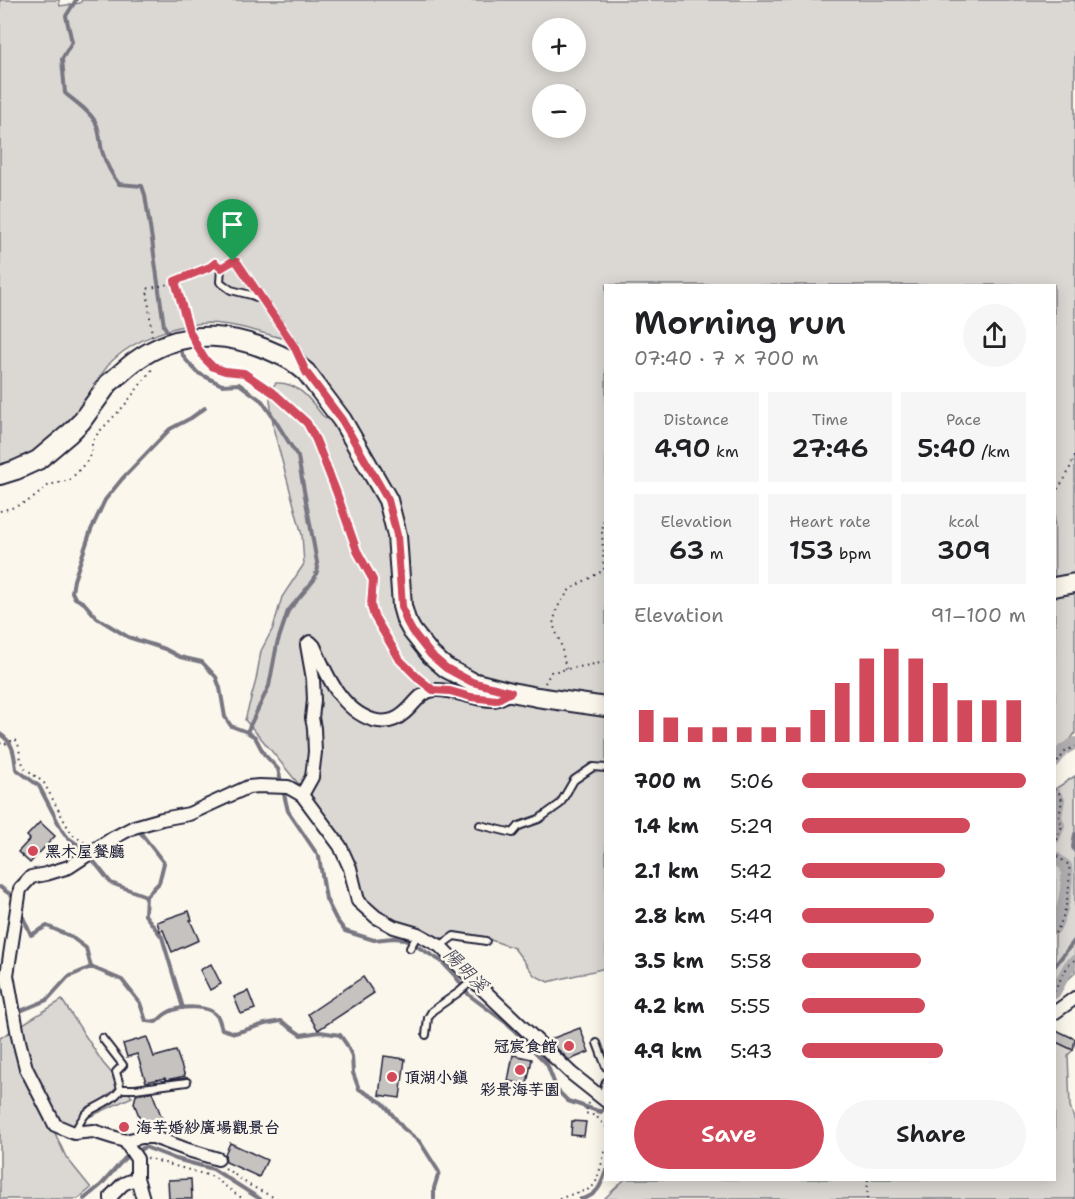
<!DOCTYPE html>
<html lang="en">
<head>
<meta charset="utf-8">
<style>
	:root { --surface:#fff; --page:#f6f6f6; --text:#202124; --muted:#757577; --accent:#d1495b }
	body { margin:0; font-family:"Shantell Sans","LXGW WenKai TC",sans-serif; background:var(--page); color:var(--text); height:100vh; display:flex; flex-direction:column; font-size:22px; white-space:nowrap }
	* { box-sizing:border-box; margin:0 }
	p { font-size:20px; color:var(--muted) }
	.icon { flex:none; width:33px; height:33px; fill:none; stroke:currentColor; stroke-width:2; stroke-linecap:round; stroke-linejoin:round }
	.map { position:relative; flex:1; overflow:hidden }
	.sheet { position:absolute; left:604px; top:284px; width:452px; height:897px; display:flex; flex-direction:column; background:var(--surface); border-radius:0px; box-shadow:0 3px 15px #0003 }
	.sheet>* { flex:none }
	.tools { position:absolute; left:532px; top:18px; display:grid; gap:12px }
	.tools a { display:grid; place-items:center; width:54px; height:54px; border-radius:50%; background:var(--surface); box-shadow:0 3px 15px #0003; font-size:30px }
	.pin { position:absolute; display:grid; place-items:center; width:51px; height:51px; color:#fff; margin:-62px -26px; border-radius:50% 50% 50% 0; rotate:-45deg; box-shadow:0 0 6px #0007 }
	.pin .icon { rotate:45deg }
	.round { display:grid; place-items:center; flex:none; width:63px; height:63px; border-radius:32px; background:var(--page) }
	.headline { display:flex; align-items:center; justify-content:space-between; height:102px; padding:0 30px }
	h1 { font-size:33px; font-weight:600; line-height:45px }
	.stats { display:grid; grid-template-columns:repeat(3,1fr); gap:9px; height:102px; padding:6px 30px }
	.stats div { display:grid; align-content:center; border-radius:0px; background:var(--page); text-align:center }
	.stats b { font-size:26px; font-weight:600 }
	.stats small { font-size:16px; font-weight:400 }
	.stats p { font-size:16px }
	.chart { height:168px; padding:12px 30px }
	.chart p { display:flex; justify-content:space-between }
	.chart svg { width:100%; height:108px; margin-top:6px; stroke:var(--accent); stroke-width:6 }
	.cta { display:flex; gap:12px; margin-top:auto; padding:12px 30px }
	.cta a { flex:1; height:69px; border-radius:36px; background:var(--accent); color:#fff; font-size:24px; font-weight:600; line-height:69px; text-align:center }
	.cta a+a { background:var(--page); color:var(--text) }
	ul { padding:0 30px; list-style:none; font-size:20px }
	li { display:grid; grid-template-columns:96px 72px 1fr; align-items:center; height:45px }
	li i { height:15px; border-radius:8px; background:var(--accent) }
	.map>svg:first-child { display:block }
	.green { fill:#dbd8d3; stroke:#7e7d87; stroke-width:1.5; fill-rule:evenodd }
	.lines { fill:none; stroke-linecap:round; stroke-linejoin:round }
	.stream { stroke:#787681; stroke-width:4 }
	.canal { stroke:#b1aeb0; stroke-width:12 }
	.building { fill:#c6c2c0; stroke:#22223b; stroke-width:1.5 }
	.lane-casing { stroke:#22223b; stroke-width:10 }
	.street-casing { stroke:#22223b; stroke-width:16 }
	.primary-casing { stroke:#22223b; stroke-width:22 }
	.path { stroke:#22223b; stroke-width:2; stroke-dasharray:1.5 4.5; stroke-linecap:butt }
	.lane { stroke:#fbf7ec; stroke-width:6 }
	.street { stroke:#fbf7ec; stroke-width:12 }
	.primary { stroke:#fbf7ec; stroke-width:18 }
	.primary-bridge-casing { stroke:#22223b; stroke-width:22; stroke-linecap:butt }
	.primary-bridge { stroke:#fbf7ec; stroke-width:18 }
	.route-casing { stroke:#fff; stroke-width:12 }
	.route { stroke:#d1495b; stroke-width:8 }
	.poi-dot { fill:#d1495b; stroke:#fbf7ec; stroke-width:2 }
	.labels { text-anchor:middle; stroke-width:5; stroke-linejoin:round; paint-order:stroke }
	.poi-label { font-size:16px; font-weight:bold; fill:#22223b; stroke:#fbf7ec; text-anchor:start }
	.water-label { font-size:18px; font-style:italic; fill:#545364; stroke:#fbf7ec }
</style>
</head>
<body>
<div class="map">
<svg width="1075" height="1199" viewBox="0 0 1075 1199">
	<rect width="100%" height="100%" fill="#fbf7ec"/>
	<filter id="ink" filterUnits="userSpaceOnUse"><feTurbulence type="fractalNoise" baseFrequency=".0167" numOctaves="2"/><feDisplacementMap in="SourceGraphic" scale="12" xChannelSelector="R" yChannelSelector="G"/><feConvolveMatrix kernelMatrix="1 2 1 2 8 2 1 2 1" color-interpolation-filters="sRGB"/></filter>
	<g filter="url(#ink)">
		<g class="green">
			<path d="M0,0h59l1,6 20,-3 2,-3h993v733l-8,12 -12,16 -1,-476h-448v683l-58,14 -14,-7 -20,-27 -29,-10h-47l-40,-16 -19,-11 -13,-10 -12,-34 -44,-69 -50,-61 -15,-17 11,-40 5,-29 12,-23 9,-31 22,-33 -2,-29 -28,-104 -4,-31 1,-11 5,-6c22,-1 34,16 46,32l4,3 6,-1 -4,-25 -34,-51c-28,-6 -55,-17 -85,-18 -31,0 -74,16 -96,37 -13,12 -25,38 -36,53 -10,14 -47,45 -63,51 -4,2 -10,2 -14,2zM543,28h33v34h-33zM543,94h33v34h-33z"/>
			<polygon points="1075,776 1075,973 1055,992 1055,789"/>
			<polygon points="62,1000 103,1063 132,1097 55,1133 66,1157 91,1188 78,1199 0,1199 0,1038"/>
			<polygon points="1055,1041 1073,1050 1068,1055 1070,1106 1075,1122 1075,1199 604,1199 625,1179 1054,1179"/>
		</g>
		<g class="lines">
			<g class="stream">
				<path d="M76,0l-10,16 6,26 -10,17 3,34c10,9 25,18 31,30 4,9 4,19 6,28 4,13 9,23 17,33l23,2 3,9 7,45 12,86 7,11"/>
				<polyline points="177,346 186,360 198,373 222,385 239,384 262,401 273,417 298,457 318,568 314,580 288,611 277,644 269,686 247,732"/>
				<polyline points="205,408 191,418 170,429 122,479 105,500 91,530 74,580 72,592 75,598 84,603 97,618 128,637 165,649 180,657 202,662 216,677 220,688 225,717 231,726 247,732 255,737 264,754 278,769 288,811 319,857 326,899 336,919 345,931 374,940 393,938 405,939 441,961 456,977 469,995 509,1025 547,1064 557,1090 568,1101 601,1112 606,1106"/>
				<path d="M0,734c14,9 14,20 16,35l23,17 23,44 6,8 19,13"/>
				<polyline points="140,832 164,863 159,883 146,896 145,915 162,937 183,1008"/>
				<polyline points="1075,834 1073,847 1075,851"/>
				<polyline points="92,859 111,883 146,896"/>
				<polyline points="0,887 14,897"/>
				<polyline points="22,915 31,935 47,926 70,936 86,948 91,967"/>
				<polyline points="1054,967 1075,940"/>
				<path d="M18,1012l29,-12 21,-23 23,-10 31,13 18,23 6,18 10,1c4,-3 7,-7 11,-9 12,-7 41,-9 50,3 3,3 3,9 5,13l13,4 30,-9 16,-3 20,14 19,-3 20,3 7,10 5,11 1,17 6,16 24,14 20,25 17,14 19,30 -5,16v11"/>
				<polyline points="84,1199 101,1185 125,1158 145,1147 176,1159 213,1169 260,1199"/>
				<path d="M582,1199c16,-4 19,-14 24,-28"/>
			</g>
			<g class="canal">
				<polyline points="1054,762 1063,750 1075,743"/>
				<polyline points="1054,793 1059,800 1056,817 1059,826 1054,838"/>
				<path d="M1054,857l12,9c3,18 -3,48 -12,63"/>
				<polyline points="1054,993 1070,965 1075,961"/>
			</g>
		</g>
		<g class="building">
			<polygon points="40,822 55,836 30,863 18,852 30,839 27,836"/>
			<polygon points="189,911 192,920 190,920 199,940 172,952 163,930 160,931 157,922"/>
			<polygon points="211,964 221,984 210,990 200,970"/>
			<polygon points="363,977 374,993 318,1030 308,1014"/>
			<polygon points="248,991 255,1009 241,1014 234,997"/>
			<polygon points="580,1028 589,1052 569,1060 548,1040"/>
			<polygon points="1054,1029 1075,1039 1073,1050 1054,1041"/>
			<polygon points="147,1037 154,1057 176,1051 185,1076 166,1080 165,1078 146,1082 137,1054 127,1057 123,1044"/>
			<polygon points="513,1055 532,1059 527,1084 508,1081"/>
			<polygon points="384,1056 405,1059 400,1098 379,1095"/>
			<polygon points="152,1092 165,1126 156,1129 144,1129 134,1103 136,1095"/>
			<polygon points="572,1121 586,1122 584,1136 571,1135"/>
			<polygon points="230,1143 267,1160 259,1177 226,1162 225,1154"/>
			<polygon points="191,1179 192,1199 169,1199 168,1180"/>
		</g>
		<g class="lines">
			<defs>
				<g id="lane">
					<polyline points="262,299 251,295 231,290 220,282 221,268 233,261 237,262 294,346 301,360"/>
					<polyline points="480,825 513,833 519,826 539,819 560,804 574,780 593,767 606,768"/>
					<polyline points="440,946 454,936 486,941"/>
					<polyline points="410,948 418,934"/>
					<polyline points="426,1035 428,1018 432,1011 459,992 473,980"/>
					<polyline points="597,1043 606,1067"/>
					<polyline points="121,1089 135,1089 187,1082"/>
					<polyline points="599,1095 603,1092 606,1082"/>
					<path d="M74,1133c4,-7 8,-16 14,-21 12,-8 25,-11 33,-23l-5,-17 7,-7 -21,-27"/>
				</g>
				<g id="street">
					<path d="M302,795l10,-18 3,-25 -1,-24 -2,-10 2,-18 -1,-21 -6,-34 3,-3 4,4c12,28 27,64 59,74 11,3 21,2 30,-6 11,-8 17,-23 32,-24 20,-1 40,11 59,10 5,0 12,-5 17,-8"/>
					<polyline points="1054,1013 1075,998"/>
					<polyline points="125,1141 93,1131 74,1133 55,1125 26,1068 19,1041 7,975 20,889 31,877 46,874 69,867 113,838 134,827 162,819 189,814 248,787 259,786 288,787 302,795 340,846 350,868 358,901 376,917 394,927 418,934 440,946 473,980 572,1074 606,1101"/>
					<polyline points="125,1141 142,1137 153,1137 188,1150 218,1159"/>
					<polyline points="125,1141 137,1159 137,1178 143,1199"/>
					<polyline points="111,1199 111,1196 123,1184 137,1178"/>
				</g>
				<g id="primary">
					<polyline points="292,361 306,372 342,420 388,500 397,535 402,606 406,620 412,631 431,655 446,668 472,682 511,692 537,697 606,707"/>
					<polyline points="0,475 16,470 38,460 70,433 81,422 109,383"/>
					<polyline points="1054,587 1075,583"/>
				</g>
			</defs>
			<use href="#lane" class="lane-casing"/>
			<use href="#street" class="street-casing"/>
			<use href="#primary" class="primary-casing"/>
			<g class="path">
				<polyline points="175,281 187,325"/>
				<polyline points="152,336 147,289 172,283 212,265"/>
				<polyline points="200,351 213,367 225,371 244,373 257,381 275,394 307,423 316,440 336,491 357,551 373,580 371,606 374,617 400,660 424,683"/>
				<polyline points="1054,494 1066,477 1075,456"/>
				<polyline points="0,511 15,507 32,499 49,485 70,480 88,460 92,449 92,442 98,433 124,406 153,368"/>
				<polyline points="566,669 561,645 553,624 557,608 570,589 604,570 602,532 606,505"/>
				<polyline points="545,683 551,672 606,662"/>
				<polyline points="0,743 3,745 15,739 18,743 21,760 25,768 44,783 66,824 72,834 85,843"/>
				<polyline points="1054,767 1065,752 1075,746"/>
				<polyline points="1054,789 1059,793 1062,800 1059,817 1062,826 1054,848"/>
				<path d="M1054,851l3,5 12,9c2,15 -2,43 -8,57 -1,4 -5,9 -7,13"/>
				<polyline points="1054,991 1069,964 1075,960"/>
				<polyline points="589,1103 585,1113 596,1116 606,1127"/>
				<polyline points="147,1158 214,1177 238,1196 245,1199"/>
				<polyline points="225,1168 249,1185 277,1199"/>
				<polyline points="578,1192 580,1199"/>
				<polyline points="559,1199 578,1192 586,1191 593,1186 597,1180 606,1148"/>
				<polyline points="867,1199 868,1179"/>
			</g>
			<use href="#lane" class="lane"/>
			<use href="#street" class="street"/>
			<use href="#primary" class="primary"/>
			<defs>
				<path id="primary-bridge" d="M109,383c9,-7 17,-15 25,-21 51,-38 105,-29 158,-1"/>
			</defs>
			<use href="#primary-bridge" class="primary-bridge-casing"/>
			<use href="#primary-bridge" class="primary-bridge"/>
		</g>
	</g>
	<g class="lines" filter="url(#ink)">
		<defs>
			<polygon id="route" points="233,261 237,262 294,346 306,372 342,420 388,500 397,535 402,606 406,620 412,631 431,655 446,668 472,682 511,692 496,700 471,697 450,691 433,690 419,679 400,660 374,616 371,606 373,580 357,551 336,491 316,440 307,423 275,394 244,373 225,371 213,367 204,358 198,348 189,330 175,281 210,267 215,263 221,268"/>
		</defs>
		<use href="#route" class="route-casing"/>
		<use href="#route" class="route"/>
	</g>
	<g class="poi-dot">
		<circle cx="33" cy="851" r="6"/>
		<circle cx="569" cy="1046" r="6"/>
		<circle cx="520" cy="1070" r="6"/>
		<circle cx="392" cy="1077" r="6"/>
		<circle cx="124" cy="1127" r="6"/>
	</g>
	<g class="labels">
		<g class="poi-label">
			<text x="45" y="857">黑木屋餐廳</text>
			<text x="557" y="1052" text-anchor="end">冠宸食館</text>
			<text x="404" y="1083">頂湖小鎮</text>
			<text x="520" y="1095" text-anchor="middle">彩景海芋園</text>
			<text x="136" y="1133">海芋婚紗廣場觀景台</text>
		</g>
		<g class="water-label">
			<text transform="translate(466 970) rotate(45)" y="6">陽明溪</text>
		</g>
	</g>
</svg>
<div class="tools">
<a>+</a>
<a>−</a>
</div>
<div class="pin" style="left:233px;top:261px;background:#1e9e55"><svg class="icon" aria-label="arrive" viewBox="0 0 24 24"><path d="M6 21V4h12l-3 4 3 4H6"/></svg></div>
<section class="sheet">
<div class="headline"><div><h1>Morning run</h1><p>07:40 · 7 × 700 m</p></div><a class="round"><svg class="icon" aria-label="share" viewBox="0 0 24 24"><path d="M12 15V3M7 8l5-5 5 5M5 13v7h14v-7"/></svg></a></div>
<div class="stats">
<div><p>Distance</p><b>4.90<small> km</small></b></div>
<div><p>Time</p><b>27:46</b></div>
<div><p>Pace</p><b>5:40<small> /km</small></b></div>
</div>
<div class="stats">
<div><p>Elevation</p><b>63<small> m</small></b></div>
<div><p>Heart rate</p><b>153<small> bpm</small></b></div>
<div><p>kcal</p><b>309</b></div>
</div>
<div class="chart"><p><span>Elevation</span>91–100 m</p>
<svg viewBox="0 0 160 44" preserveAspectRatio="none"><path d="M5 44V31M15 44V34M25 44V38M35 44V38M45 44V38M55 44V38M65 44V38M75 44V31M85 44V20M95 44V10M105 44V6M115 44V10M125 44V20M135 44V27M145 44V27M155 44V27"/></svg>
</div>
<ul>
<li><b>700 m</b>5:06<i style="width:100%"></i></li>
<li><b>1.4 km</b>5:29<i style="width:75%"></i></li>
<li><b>2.1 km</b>5:42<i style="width:64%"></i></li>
<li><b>2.8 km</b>5:49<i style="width:59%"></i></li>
<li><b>3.5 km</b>5:58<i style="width:53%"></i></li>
<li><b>4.2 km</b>5:55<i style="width:55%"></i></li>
<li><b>4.9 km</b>5:43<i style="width:63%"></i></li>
</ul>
<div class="cta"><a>Save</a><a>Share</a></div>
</section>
</div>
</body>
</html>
